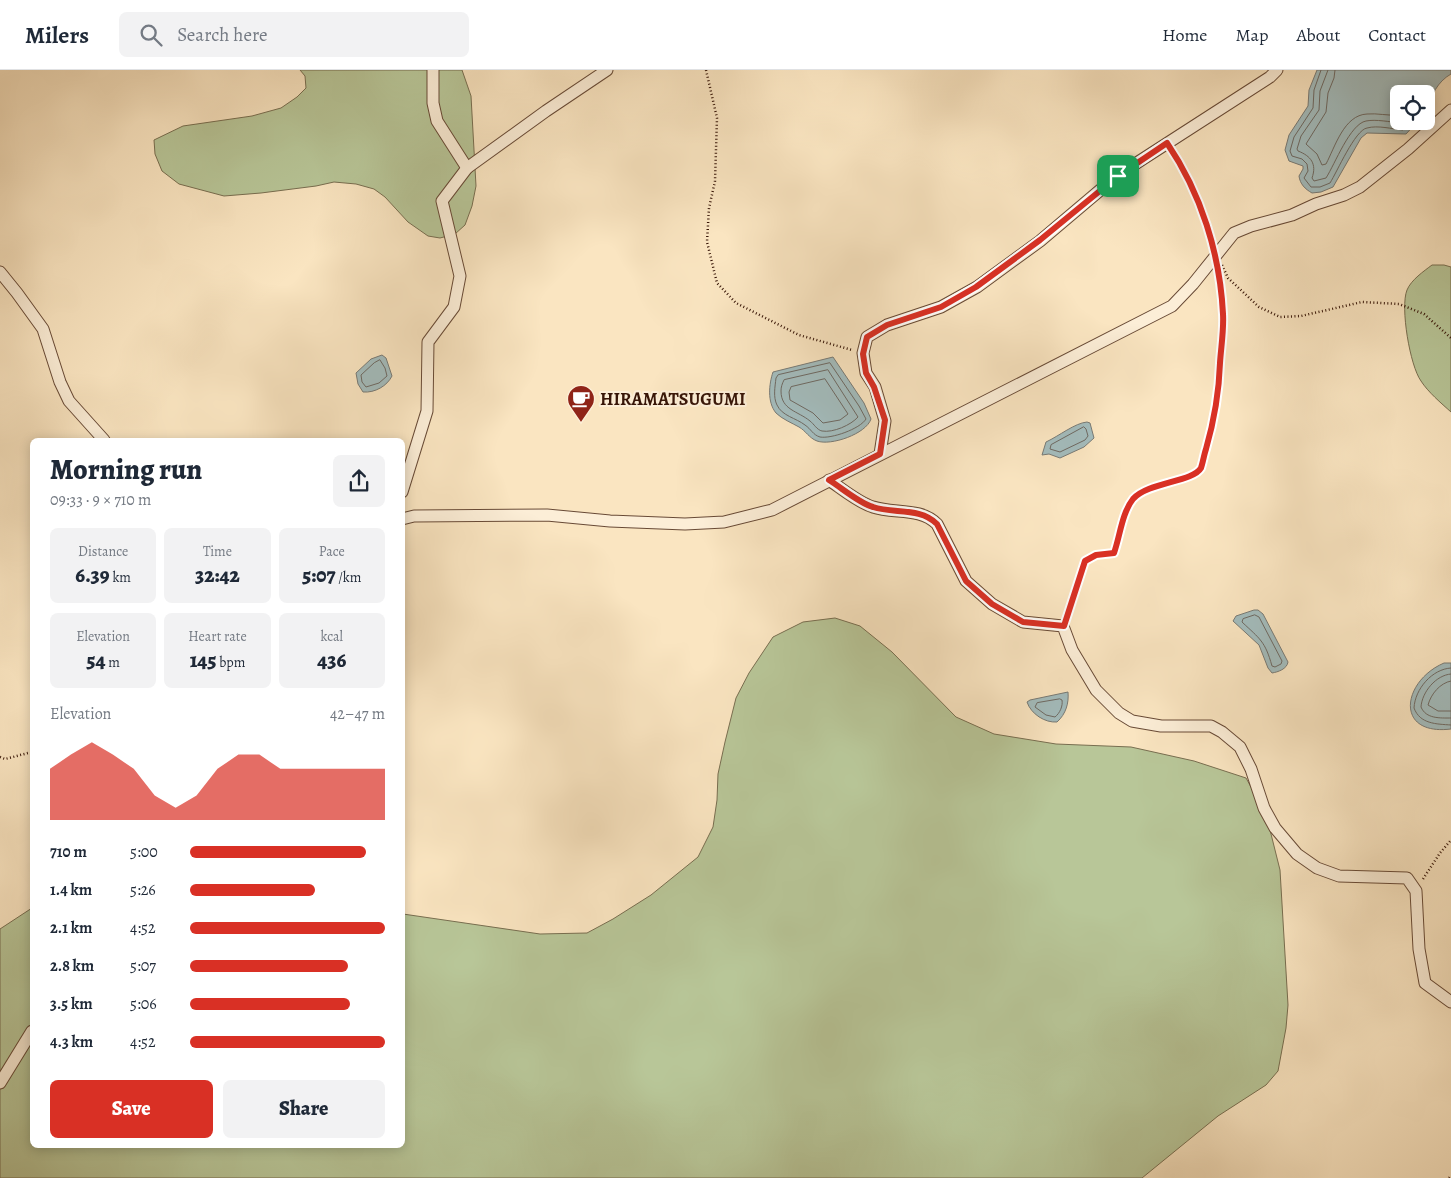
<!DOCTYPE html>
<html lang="en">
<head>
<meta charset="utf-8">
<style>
	:root { --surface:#fff; --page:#f2f2f3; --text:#1f2937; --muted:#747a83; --line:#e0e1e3; --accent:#d93025 }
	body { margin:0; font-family:Alegreya,serif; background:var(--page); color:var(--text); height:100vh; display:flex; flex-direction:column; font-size:19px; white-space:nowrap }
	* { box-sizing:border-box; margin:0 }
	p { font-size:16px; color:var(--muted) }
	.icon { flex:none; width:28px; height:28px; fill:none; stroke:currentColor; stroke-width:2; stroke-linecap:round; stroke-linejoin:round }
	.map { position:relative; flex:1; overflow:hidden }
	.details { position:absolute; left:30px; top:368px; width:375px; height:710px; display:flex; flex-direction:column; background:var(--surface); border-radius:8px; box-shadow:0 2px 12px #0003 }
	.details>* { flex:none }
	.controls { position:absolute; left:1390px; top:15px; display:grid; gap:10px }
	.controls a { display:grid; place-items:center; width:45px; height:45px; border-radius:8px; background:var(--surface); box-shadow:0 2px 12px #0003; font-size:25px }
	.pin { position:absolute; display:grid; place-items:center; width:42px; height:42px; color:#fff; margin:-21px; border-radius:10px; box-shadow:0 2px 8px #0006 }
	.round { display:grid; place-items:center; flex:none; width:52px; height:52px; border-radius:8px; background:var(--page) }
	.head { display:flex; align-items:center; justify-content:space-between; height:85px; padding:0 20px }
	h1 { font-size:28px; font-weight:800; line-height:38px }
	.figures { display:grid; grid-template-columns:repeat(3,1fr); gap:8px; height:85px; padding:5px 20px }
	.figures div { display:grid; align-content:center; border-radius:8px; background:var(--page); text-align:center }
	.figures b { font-size:21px; font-weight:800 }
	.figures small { font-size:14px; font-weight:400 }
	.figures p { font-size:14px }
	.chart { height:140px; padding:10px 20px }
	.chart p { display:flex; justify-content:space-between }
	.chart svg { width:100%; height:90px; margin-top:5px; fill:var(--accent); opacity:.7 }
	.action { display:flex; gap:10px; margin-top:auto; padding:10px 20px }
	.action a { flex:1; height:58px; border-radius:8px; background:var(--accent); color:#fff; font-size:20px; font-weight:800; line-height:58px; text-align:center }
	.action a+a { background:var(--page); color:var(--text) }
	ul { padding:0 20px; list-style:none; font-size:16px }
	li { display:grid; grid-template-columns:80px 60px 1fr; align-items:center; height:38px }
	li i { height:12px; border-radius:6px; background:var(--accent) }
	header { display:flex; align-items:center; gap:30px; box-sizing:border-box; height:70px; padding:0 25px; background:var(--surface); border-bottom:1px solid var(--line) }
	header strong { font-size:24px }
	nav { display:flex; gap:28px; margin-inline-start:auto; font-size:18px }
	.search { width:350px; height:45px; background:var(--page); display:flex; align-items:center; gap:12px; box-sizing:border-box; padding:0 18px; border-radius:8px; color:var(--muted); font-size:19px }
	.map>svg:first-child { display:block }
	.green { fill:#b8c698; stroke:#786e50 }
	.water { fill:#a3bcbd; stroke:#787a75 }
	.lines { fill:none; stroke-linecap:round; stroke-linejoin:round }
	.shore { stroke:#6e6962; stroke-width:1 }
	.street-casing { stroke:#684a36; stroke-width:13 }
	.path { stroke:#381608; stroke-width:2.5; stroke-dasharray:1 2.5; stroke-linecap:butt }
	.street { stroke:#fceed7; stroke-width:11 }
	.route-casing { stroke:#fff; stroke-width:10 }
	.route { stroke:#d93025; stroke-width:6 }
	.labels { text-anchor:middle; stroke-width:4; stroke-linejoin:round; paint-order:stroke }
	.poi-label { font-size:18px; font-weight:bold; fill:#381608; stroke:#fceed7; text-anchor:start }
</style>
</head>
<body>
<header>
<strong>Milers</strong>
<div class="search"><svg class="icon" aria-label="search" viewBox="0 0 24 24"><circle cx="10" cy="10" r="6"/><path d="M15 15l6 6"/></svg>Search here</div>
<nav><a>Home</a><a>Map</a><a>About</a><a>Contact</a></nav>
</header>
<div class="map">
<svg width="1451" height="1108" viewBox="0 0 1451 1108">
	<rect width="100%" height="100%" fill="#fae5c1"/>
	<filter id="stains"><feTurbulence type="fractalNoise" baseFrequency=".004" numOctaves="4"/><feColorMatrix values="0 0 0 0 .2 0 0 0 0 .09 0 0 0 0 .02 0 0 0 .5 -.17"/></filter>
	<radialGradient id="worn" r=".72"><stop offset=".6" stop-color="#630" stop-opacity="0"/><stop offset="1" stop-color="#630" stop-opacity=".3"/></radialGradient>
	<g class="green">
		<polygon points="300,0 462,0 471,26 476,116 472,136 465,155 455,164 440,168 428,166 408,152 385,127 374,119 356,114 334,112 316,116 261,123 224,126 179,114 162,101 155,84 154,70 183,56 252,46 281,38 297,27 306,18 305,6"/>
		<path d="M1432,195h12l7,2v145c-10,-9 -23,-20 -30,-31 -11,-15 -21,-74 -14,-91 4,-10 17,-19 25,-25z"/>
		<polygon points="835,548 860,556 892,582 956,647 994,664 1056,674 1131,677 1194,691 1246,708 1266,744 1280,800 1288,935 1286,958 1278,1001 1266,1015 1218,1046 1142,1108 0,1108 0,859 32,838 32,1075 402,1075 403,844 540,864 587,863 613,849 651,825 698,787 713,757 717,730 718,704 725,672 736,628 749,603 773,567 803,552"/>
	</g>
	<g class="water">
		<path d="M1317,0h134v4c-14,8 -19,21 -25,36v-16h-27v27h19l-12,13 -39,-1 -6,5 -28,49 -12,5 -9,1c-7,-4 -12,-9 -13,-17l4,-7v-3l-14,-5 -4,-11 4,-15 19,-29 1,-16z"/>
		<path d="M382,285l4,3 6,18c-5,10 -17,17 -29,16l-5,-8 -2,-11 15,-14z"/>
		<path d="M833,287l31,46 7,16c-5,15 -40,27 -54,22 -8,-3 -11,-10 -18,-14 -7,-4 -17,-8 -23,-14 -9,-11 -7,-29 -3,-41z"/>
		<path d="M1087,352l3,1 4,15 -10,9 -24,11 -11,-4 -7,1 4,-13c13,-6 29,-19 41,-20z"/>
		<path d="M1254,540h4l5,4 25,48c-1,7 -10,10 -16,11l-4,-5 -9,-23 -26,-24 3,-5z"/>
		<path d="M1444,593h7v66c-57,7 -49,-48 -7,-66z"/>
		<path d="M1068,622c1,11 -2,22 -11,30 -12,1 -26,-8 -30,-20l3,-2z"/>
	</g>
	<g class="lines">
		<g class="shore">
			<path d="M1321,0l-7,20 -1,18 -19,29 -4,14 2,5 10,3 5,5 1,7 -4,7 7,9h9l10,-4c7,-11 25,-53 37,-55 11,-3 25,1 36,2l9,-9"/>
			<path d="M1328,0l-8,21 -1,19 -18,26 -4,13 1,2c13,5 19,13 14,27l2,3 12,-3c9,-14 24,-54 40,-57 10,-2 24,1 35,2l3,-2"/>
			<path d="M1335,0l-1,8 -6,15 -2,19 -20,32 11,10 5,11 4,-1c9,-17 18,-49 41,-50 10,-1 21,2 32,1"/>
			<polygon points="380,290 385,298 387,306 379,313 366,317 362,312 361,305 374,293"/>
			<path d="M830,293l29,43 7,13c-6,10 -35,20 -46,18 -7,-2 -9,-8 -15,-12 -9,-7 -23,-9 -28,-20 -4,-8 -2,-18 -1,-27l2,-3z"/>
			<path d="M828,300l30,47c-7,8 -25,16 -36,14 -5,-1 -8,-7 -12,-10 -12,-10 -29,-11 -29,-30 0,-4 1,-7 3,-11z"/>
			<polygon points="825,309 848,344 840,350 823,353 813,343 790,330 789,322 791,317"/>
			<polygon points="1084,357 1086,359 1088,366 1085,370 1060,382 1050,379 1051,375"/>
			<path d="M1255,545l4,2 23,44 -1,3 -6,3 -3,-1c-7,-25 -12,-27 -30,-44l1,-3z"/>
			<path d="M1451,598c-19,1 -36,21 -37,40 6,16 22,16 37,17"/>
			<path d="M1451,604c-15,1 -29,18 -30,33 5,12 19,11 30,11"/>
			<path d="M1451,611c-11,2 -20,13 -23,24l10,6h13"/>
			<path d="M1060,629l2,1c1,6 -2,13 -7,17l-9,-2 -11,-8 2,-4z"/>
		</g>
		<defs>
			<g id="street">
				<polyline points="433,0 433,33 437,51 467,98"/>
				<polyline points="0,202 17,223 43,259 60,312 69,331 104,370"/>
				<polyline points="880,384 885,351 875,317 866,303 863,283 867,267 887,255 941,237 977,217 1040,171 1118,105 1270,7 1277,0"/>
				<path d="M829,410c12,8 30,23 44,27 21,7 47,0 64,17l29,57 26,23 31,18 40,4 9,24 24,40 23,23 13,8 29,5h50l11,6 18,15 11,22 13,39 11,20 22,26 20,14 22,8 68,2 9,13 3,58 6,34 26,19"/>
				<polyline points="402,422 427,341 428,272 454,237 460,206 442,131 467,98 546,41 607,0"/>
				<polyline points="402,449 414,446 547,445 610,451 685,454 724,452 772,440 1172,236 1193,214 1234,163 1251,156 1292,145 1316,134 1344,125 1360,117 1408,79 1451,40"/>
				<polyline points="0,1013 32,961"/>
			</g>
		</defs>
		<use href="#street" class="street-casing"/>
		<g class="path">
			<polyline points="706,0 717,48 715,111 709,138 707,172 717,213 736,233 799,265 852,280"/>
			<polyline points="1174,83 1194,119 1212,172"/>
			<polyline points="1222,195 1228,208 1259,237 1280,247 1301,246 1362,232 1399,234 1424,244 1451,268"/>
			<polyline points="1067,546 1085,491 1096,485 1114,483 1126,443 1133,429 1147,419 1191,405 1200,399 1213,357 1219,318 1224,245 1218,200"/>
			<polyline points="0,687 5,689 32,682"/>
			<polyline points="1423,809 1440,783 1451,770"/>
			<polyline points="1449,1108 1451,1106"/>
		</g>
		<use href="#street" class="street"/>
	</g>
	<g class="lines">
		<defs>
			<path id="route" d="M1167,73c34,50 53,111 56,171 1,16 -2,33 -3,49 -1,30 -6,58 -14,86 -2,6 -3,13 -5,19 -8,14 -53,14 -68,31 -11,14 -13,37 -19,54l-18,2 -11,6 -21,65 -41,-4 -31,-18 -26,-23 -29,-57c-17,-17 -43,-10 -64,-17 -14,-4 -31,-19 -44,-27l51,-26 5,-34 -11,-33 -8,-14 -3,-19 4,-17 20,-12 54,-18 35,-20 64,-47 78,-64z"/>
		</defs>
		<use href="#route" class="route-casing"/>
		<use href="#route" class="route"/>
	</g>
	<defs>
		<symbol id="cafe-pin" viewBox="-11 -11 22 30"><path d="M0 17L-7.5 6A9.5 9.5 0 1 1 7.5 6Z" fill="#8f2418" stroke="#fceed7"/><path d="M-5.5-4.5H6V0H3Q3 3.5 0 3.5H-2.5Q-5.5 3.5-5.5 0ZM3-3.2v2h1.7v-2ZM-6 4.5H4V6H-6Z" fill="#fff"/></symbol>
	</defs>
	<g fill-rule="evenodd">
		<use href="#cafe-pin" x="565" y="313" width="32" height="43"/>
	</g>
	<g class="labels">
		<g class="poi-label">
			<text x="600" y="335">HIRAMATSUGUMI</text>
		</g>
	</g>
	<rect width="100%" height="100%" filter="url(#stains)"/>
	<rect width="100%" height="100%" fill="url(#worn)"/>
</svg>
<div class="controls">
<a><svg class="icon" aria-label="locate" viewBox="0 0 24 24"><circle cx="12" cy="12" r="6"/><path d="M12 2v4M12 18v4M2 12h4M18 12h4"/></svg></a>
</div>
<div class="pin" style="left:1118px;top:106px;background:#1e9e55"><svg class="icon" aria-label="arrive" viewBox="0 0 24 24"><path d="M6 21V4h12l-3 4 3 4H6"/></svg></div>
<section class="details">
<div class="head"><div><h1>Morning run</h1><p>09:33 · 9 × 710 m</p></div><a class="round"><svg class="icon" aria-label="share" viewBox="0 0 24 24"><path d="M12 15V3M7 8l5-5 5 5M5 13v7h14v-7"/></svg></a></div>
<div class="figures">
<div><p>Distance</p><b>6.39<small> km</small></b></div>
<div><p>Time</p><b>32:42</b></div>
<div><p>Pace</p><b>5:07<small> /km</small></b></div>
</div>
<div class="figures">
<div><p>Elevation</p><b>54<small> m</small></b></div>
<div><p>Heart rate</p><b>145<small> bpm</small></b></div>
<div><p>kcal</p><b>436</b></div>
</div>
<div class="chart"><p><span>Elevation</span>42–47 m</p>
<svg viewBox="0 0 160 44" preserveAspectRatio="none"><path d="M0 44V19L10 12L20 6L30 12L40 19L50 32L60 38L70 32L80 19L90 12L100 12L110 19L120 19L130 19L140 19L150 19L160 19V44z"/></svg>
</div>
<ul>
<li><b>710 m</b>5:00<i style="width:90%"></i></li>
<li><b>1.4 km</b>5:26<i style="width:64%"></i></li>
<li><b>2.1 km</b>4:52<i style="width:100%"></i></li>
<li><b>2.8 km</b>5:07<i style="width:81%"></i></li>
<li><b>3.5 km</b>5:06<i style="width:82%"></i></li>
<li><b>4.3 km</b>4:52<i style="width:100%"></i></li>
</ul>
<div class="action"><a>Save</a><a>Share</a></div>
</section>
</div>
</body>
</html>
